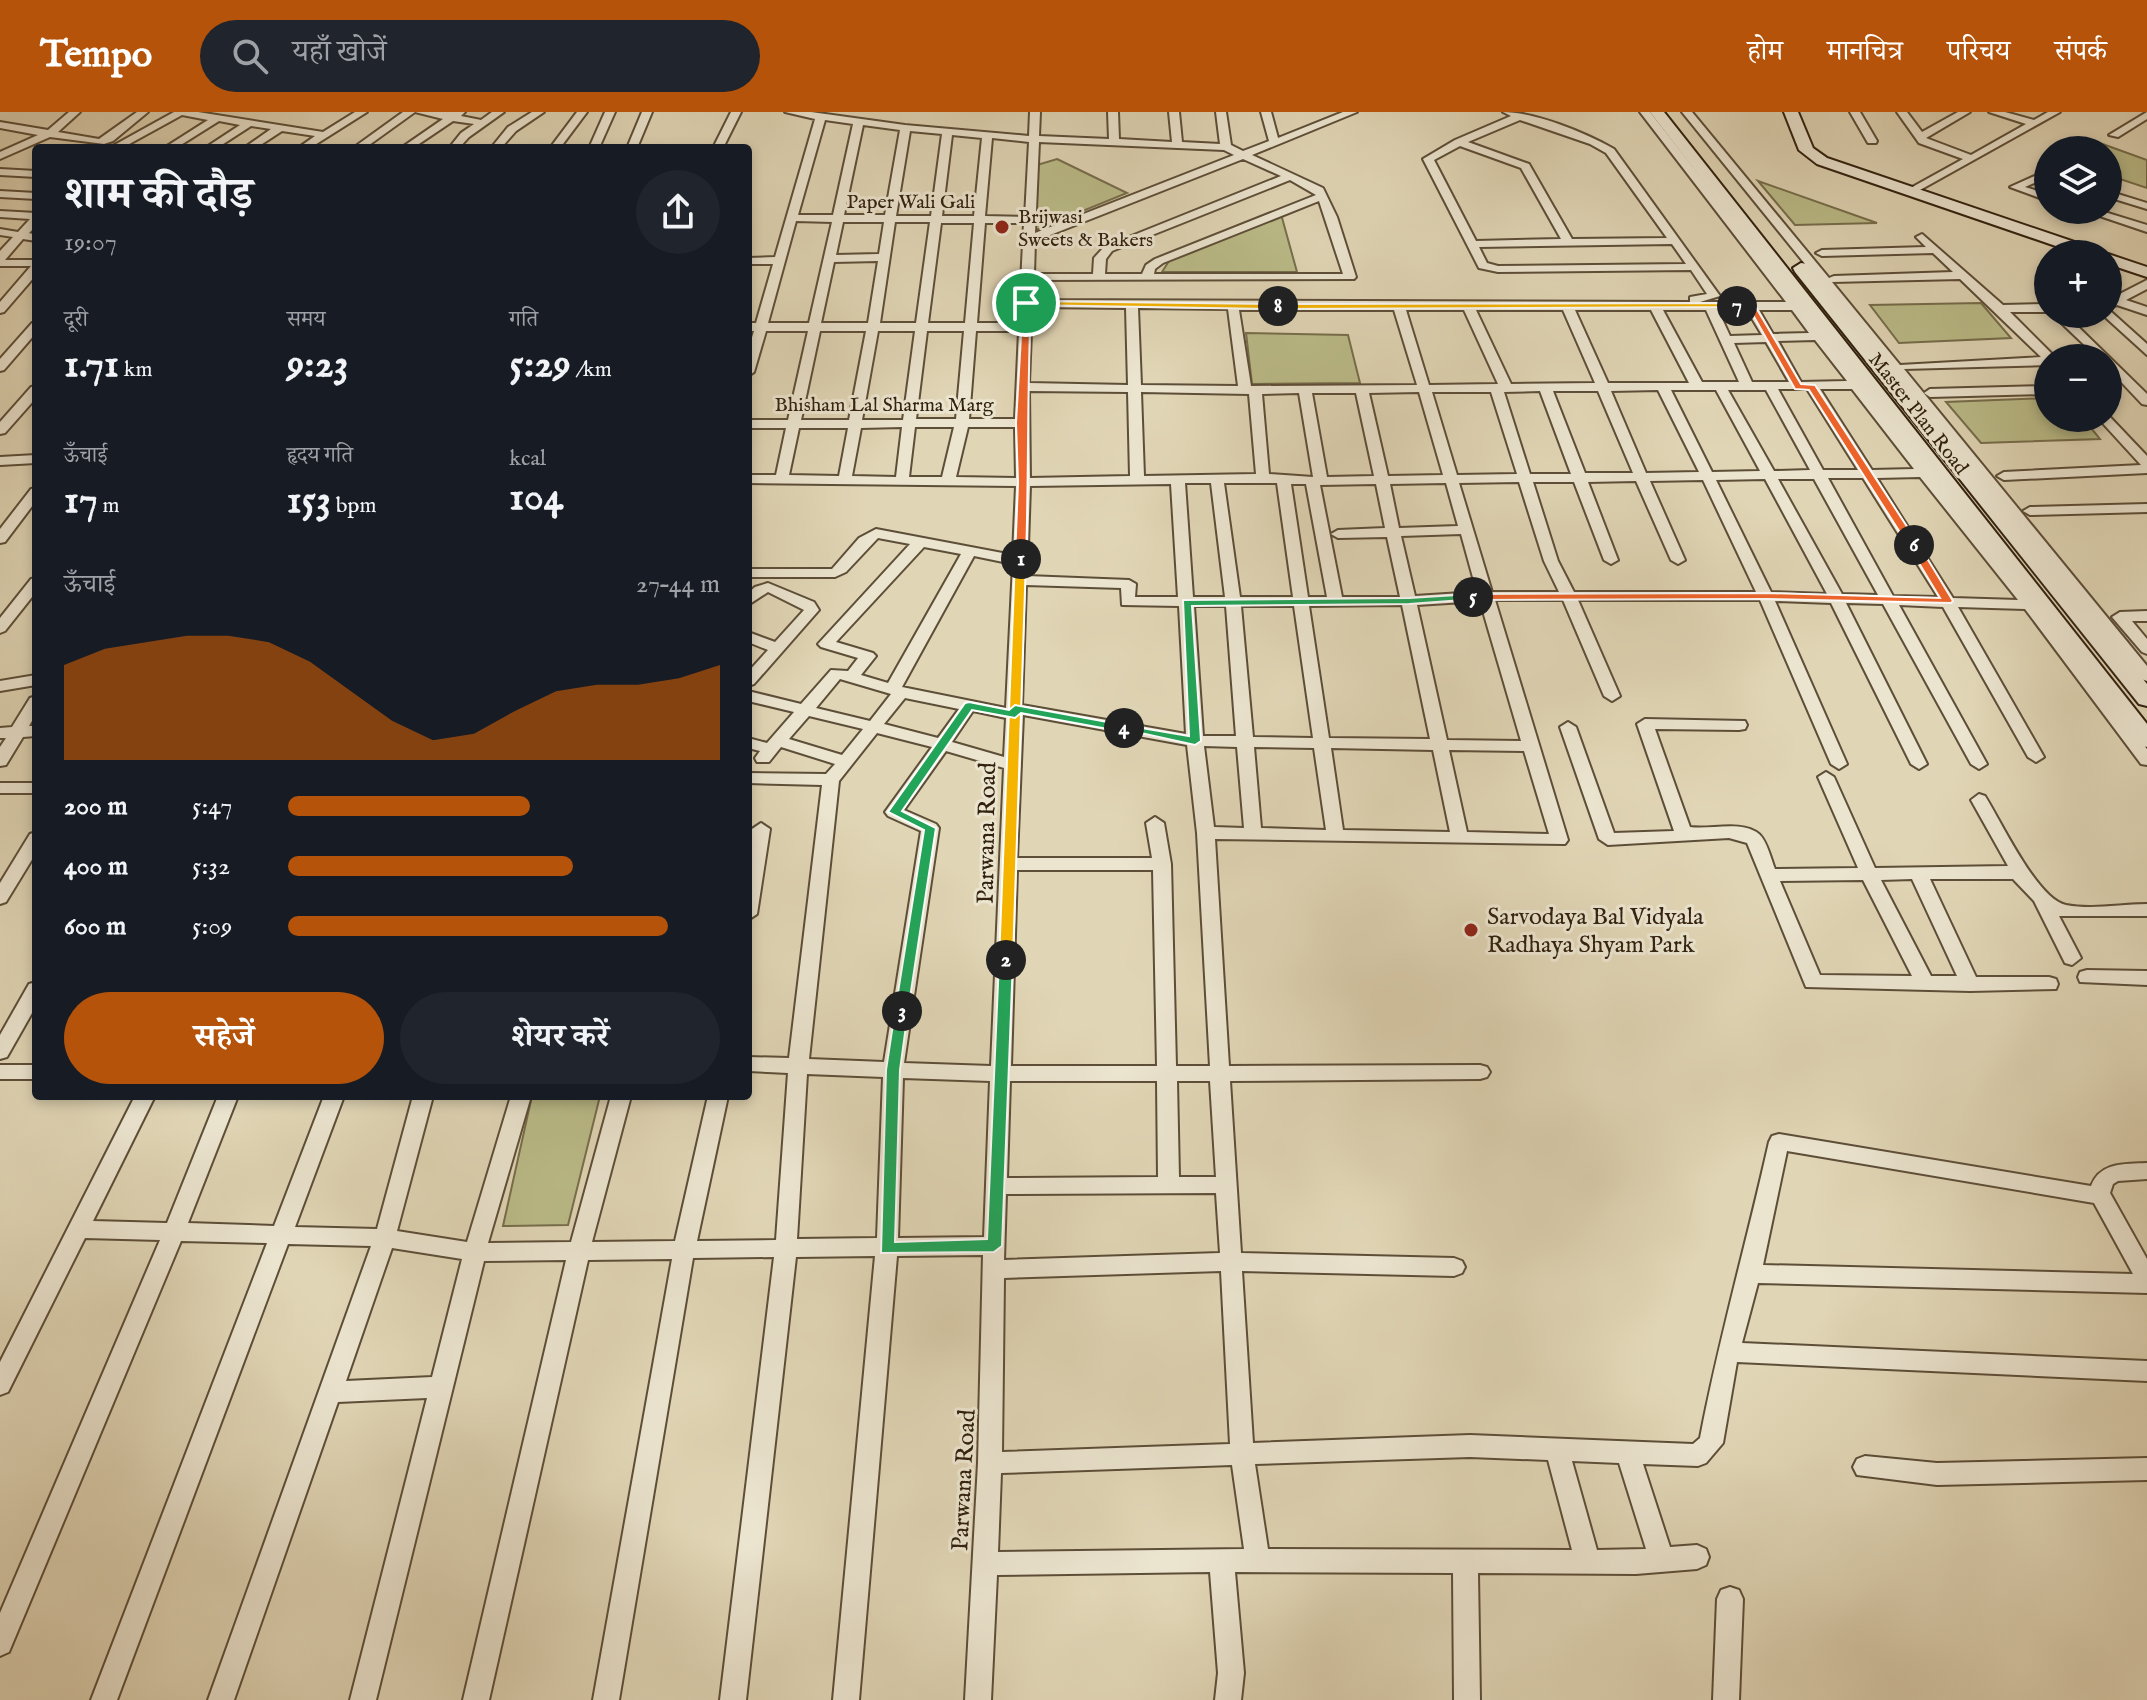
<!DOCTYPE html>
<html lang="hi">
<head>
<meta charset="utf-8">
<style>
	:root { --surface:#171b24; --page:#20242c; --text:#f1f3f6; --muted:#9ea1a6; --accent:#b45309 }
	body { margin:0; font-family:"IM FELL English","Noto Serif Devanagari",serif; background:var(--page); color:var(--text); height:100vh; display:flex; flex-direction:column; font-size:30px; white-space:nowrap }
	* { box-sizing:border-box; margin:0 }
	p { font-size:26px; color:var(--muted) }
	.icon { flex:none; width:44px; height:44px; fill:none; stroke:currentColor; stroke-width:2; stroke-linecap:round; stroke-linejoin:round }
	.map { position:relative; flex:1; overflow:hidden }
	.panel { position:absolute; left:32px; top:32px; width:720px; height:956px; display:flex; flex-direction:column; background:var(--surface); border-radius:8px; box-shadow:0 4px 12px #0003 }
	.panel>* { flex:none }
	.tools { position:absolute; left:2034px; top:24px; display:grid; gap:16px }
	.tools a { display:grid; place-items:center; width:88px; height:88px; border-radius:50%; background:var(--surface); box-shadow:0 4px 12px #0003; font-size:40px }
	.pin { position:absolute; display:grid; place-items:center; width:68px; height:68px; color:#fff; margin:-34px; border:4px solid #fff; border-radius:50%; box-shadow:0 2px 8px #0007 }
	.km { position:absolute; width:40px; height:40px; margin:-20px; border-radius:50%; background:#222; color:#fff; font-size:22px; line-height:40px; text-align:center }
	.round { display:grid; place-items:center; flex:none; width:84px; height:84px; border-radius:42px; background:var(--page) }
	.headline { display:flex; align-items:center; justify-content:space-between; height:136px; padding:0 32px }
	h1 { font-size:44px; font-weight:700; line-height:60px }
	.metrics { display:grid; grid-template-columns:repeat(3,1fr); gap:12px; height:136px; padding:8px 32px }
	.metrics div { display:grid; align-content:center }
	.metrics b { font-size:40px; font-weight:700 }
	.metrics small { font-size:22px; font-weight:400 }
	.metrics p { font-size:22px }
	.chart { height:224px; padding:16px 32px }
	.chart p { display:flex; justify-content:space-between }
	.chart svg { width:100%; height:144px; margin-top:8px; fill:var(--accent); opacity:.7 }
	.button { display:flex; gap:16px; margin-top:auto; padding:16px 32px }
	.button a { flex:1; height:92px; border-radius:48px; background:var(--accent); color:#fff; font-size:32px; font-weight:700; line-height:92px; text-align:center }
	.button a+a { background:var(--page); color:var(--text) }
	ul { padding:0 32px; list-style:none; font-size:26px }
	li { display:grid; grid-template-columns:128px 96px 1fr; align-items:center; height:60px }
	li i { height:20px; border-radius:10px; background:var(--accent) }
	header { display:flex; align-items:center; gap:48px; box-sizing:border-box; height:112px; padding:0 40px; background:var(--accent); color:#fff }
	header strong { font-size:38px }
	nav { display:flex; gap:44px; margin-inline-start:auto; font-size:28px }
	.search { width:560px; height:72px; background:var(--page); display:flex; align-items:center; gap:20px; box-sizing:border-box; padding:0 28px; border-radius:44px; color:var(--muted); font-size:30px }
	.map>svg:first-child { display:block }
	.green { fill:#babb88; stroke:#766e4c; stroke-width:2 }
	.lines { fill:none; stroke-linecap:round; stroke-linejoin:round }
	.street-casing { stroke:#5d4e38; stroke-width:4 }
	.secondary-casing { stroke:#31210f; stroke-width:4 }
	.street { fill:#ebe4cf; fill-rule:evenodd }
	.secondary { fill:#ebe4cf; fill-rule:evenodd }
	.split-1 { fill:#f0652b; stroke:#fff; stroke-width:2 }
	.split-2 { fill:#f5b400; stroke:#fff; stroke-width:2 }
	.split-3 { fill:#22a559; stroke:#fff; stroke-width:2 }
	.split-4 { fill:#22a559; stroke:#fff; stroke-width:2 }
	.split-5 { fill:#22a559; stroke:#fff; stroke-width:2 }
	.split-6 { fill:#f0652b; stroke:#fff; stroke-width:2 }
	.split-7 { fill:#f0652b; stroke:#fff; stroke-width:2 }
	.split-8 { fill:#f5b400; stroke:#fff; stroke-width:2 }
	.split-9 { fill:#f5b400; stroke:#fff; stroke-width:2 }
	.poi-dot { fill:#8f2418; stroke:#ebe4cf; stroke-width:3 }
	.labels { text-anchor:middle; stroke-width:6; stroke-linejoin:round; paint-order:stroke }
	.far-street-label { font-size:20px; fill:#31210f; stroke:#ebe4cf }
	.far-poi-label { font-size:20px; fill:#31210f; stroke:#ebe4cf; text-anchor:start }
	.street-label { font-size:24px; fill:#31210f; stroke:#ebe4cf }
	.poi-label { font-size:24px; fill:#31210f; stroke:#ebe4cf; text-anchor:start }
</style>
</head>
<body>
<header>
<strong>Tempo</strong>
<div class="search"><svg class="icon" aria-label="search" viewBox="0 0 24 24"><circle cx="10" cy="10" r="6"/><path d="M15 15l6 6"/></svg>यहाँ खोजें</div>
<nav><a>होम</a><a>मानचित्र</a><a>परिचय</a><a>संपर्क</a></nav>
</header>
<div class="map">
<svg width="2147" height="1588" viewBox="0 0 2147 1588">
	<rect width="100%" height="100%" fill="#e0d5b5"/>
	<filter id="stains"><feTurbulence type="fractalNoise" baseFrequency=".0025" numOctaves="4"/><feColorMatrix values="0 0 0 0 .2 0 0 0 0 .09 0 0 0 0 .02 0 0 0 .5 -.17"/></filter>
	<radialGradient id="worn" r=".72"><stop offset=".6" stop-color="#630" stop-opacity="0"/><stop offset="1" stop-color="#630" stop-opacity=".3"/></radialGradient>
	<g class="green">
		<polygon points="2097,30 2147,48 2147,76 2108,63 2108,38 2089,38"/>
		<polygon points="1057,47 1127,81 1036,118 1037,53"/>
		<polygon points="1758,69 1877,111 1795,113"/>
		<polygon points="1281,102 1297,160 1162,160 1169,149"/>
		<polygon points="1981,191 2011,226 1899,231 1870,193"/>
		<polygon points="1246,221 1348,223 1360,271 1252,272"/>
		<polygon points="2048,286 2048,306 2083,306 2100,327 1981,331 1946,290"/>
		<polygon points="532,984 600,984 568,1113 503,1114"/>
	</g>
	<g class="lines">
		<defs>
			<g id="street">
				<polygon points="69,0 80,0 58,20 99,27 137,0 148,0 113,29 104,32 50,25 0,47 0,40 38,23 0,16 0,10 48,18"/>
				<polygon points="174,0 198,0 323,20 355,0 367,0 310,36 298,36 315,24 282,19 256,36 244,36 271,17 251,14 217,36 205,36 240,13 219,9 176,36 164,36 208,8 182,3 122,36 109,36"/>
				<polygon points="403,0 415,0 365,36 353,36"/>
				<polygon points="415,0 465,0 461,4 481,8 492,0 504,0 469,25 459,36 449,36 461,21 474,12 453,9 413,36 401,36 443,7"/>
				<polygon points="532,0 544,0 516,19 501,36 491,36 508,15"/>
				<polygon points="577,0 587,0 560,36 550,36"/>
				<polygon points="605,0 615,0 599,36 589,36"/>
				<polygon points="642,0 652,0 637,36 627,36"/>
				<polygon points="731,0 741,0 723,36 713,36"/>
				<path d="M785,0h26l94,13 124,11 1,-24h10l-1,24 70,3 -1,-27h10l1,27 53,3 -3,-30h10l3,30 38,2 -4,-32h10l5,33 12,6 26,-10 -8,-29h10l7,26 65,-26h14l-105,43 71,33 14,29 19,60 -2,2 -321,1 -1,20 658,2v-5l17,-3 -16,-24 -193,2 -19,-4 -56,-109 32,-19 56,-24 -8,-4c32,0 83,21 111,37l106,147 -20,6h86l-146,-190h10c166,213 333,422 497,637v16l-6,-1 -116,-155 -67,-2 86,150 -8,5 -8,-5 -85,-150 -44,-2 88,159 -8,5 -8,-5 -88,-160 -37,-1 81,161 -8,5 -8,-5 -80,-161 -56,-2 72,163 -8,5 -8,-5 -71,-164h-182l42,96 -8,5 -8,-5 -41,-96h-68l73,240 -3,4 -350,-5 14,227 251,-1 7,2 3,5 -3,5 -7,2 -250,2 11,172 213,5 8,3 3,6 -3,6 -8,3 -212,-5 11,172 217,-8 223,9 7,-6c19,-100 47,-197 69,-296l3,-6 7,-2 312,52c9,-24 33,-22 56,-23v16l-29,2 -5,3 -3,9 37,66v34l-389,-10 -16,60 405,18v20l-410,-19 -14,81 -17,20 -8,3 -55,-2 27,83 27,-2 9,4 3,8 -3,8 -9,4 -61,5 -158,-1 2,127h-26l-1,-127 -218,-1 9,101 -3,27h-26l3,-27 -8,-101 -213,3 -6,125h-26l13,-237 5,-208 -86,1 -38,444h-26l42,-444 -79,1 -50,443h-26l54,-443 -81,1 -74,442h-26l79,-441 -84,1 -99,440h-26l103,-440 -82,1 -108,439h-26l77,-302 -89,4 -104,298h-26l163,-454 -83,-2 -171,456h-26l176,-457 -86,-2 -172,411 -9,4v-43l160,-373 -75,-2 -77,154 -8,3v-33l135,-266h20l-62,125 74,2 51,-127h20l-50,127 86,3 50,-130h20l-49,131 82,2 36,-133h20l-36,135 70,11 44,-146h20l-43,147 83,-1 40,-146h20l-39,146 83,-1 33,-145h20l-31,145 79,-1 12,-167 -40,-2v-14l41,1 33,-273 -74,-2v-10l78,1 9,-10 -54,-17 -12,15h-12l-2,-4 5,-7 -12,-3v-10l19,5 27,-31 -46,-11v-10l53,13 30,-34 17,1 10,-13 -37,-11 -3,-3 92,-100 -32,-6 -32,34 -11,5h-87v-8h84l27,-31 17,-9 137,26 3,-69 -268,-3v-8h28l10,-47h-38v-8h40l20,-89h-42l-12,41 -6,4v-26l6,-19h-6v-8h8l17,-59h-25v-6l27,-1 40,-138zM825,8l28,4 -20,91h-35zM1520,8l70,24 16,9 61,85 -95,1 -43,-75 -61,-22zM863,13l37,5 -15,85h-41zM910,19l32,3 -11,82h-35zM952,23l30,3 -8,78h-32zM992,26l37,4 -4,75 -40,-1zM1039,30l185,8 10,5 -199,78zM1460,34l61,22 40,71 -85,2 -42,-81zM1243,47l38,17 -177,71 -10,11 -1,16h-59l1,-33zM1290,68l26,15 -161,64 -9,6 -4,9h-37l1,-15 6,-8zM1319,89l24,73h-189l1,-5 8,-6zM796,109l36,1 -23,101h-41zM843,110h41l-5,32 -43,1zM895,110h35l-14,101h-36zM941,111h33l-9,100h-37zM985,111h39l-5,100h-42zM1672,132l14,20 -188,2 -11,-3 -8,-16zM878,149l-10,62h-47l13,-61zM1032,195l94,1 2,77 -99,-2zM1138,196l90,1 10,77 -97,-1zM1239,198h155l23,75 -166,1zM1406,198h58l34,74 -69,1zM1476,198h87l32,73 -84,1zM1575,198h76l38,73h-81zM1663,198h43l33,72h-37zM1718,198h29l15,25 -32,1zM1759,198h33l17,23 -36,1zM820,219h46l-17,89h-48zM878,219h37l-12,89h-41zM927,219h37l-8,88h-40zM976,219h43l-4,88h-46zM1815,228l32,41 -46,1 -23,-41zM1766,230l23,40h-37l-18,-39zM1778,277h29l51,81h-35zM1820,277h32l62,80 -42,1zM1658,278l41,82 -53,1 -35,-82zM1671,278h45l44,81 -48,1zM1728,278h38l44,80 -36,1zM1029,279l99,1 2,84 -100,2zM1540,279l31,83h-41l-26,-82zM1553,279h45l35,82h-48zM1141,280l108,2 7,80 -112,2zM1419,280l24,83 -55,1 -19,-83zM1432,280h59l26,82 -60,1zM1299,281l14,84 -44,-3 -7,-80zM1312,281h44l18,83 -47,1zM902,315l-6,50 -44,-1 9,-48zM915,315h39l-12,50h-33zM968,315h47l1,51 -60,-1zM799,316h49l-9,48 -50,-1zM1920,365l98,123 -65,-2 -76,-120zM1828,366h35l75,119 -45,-1zM1765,367l62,115 -56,-2 -55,-112zM1778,367h36l64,116 -36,-1zM1703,368l53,112h-182l-16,-31 -25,-79h41l30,78 7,4 7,-4 -30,-78 48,-1 35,79 7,4 7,-4 -35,-79zM1519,370l25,79 15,31h-67l-33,-109zM1185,371h26l14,114h-32zM1224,371h53l16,114h-53zM1446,371l12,43 -59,2 -9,-44zM1171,372l7,113h-43l1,-13 -7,-4 -102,-4 3,-90zM1291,372h15l21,113h-19zM1376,372l9,44 -47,2 -7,4 7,4 49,-1 13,60h-58l-22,-112zM1461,422l16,58 -62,4 -14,-60zM924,435l37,7 -73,129 -27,-8 15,-19 -3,-3 -37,-11zM974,444l39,8 -7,144 -104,-21zM1026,473l95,3 1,17 57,1 7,128 -164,-29zM1480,489l41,140 -74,-1 -30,-135zM1402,493l28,134 -101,-1 -20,-132zM1194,494h32l10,130h-33zM1241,494h53l19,132 -60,-1zM840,567l51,15 -21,27 -54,-13zM905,586l54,11 -21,29 -54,-14zM973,599l33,7 -2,39 -52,-15zM1023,603l164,30 10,88 13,233h-34l-5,-202 -7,-41 -9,-6 -9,6 6,35h-135zM809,604l54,13 -21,26 -53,-16zM877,621l55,14 -47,65 3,4 33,15 -37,231 -75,-3 30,-278zM1204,634l33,1 7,81 -30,-1zM1254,635l60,1 12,82 -65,-2zM1331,636l102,2 17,82 -107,-2zM1449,638l75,1 25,83 -82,-2zM946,639l58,17 -13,298 -87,-3 35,-235 -3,-4 -32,-14zM1017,758h136l4,196h-146zM807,962l76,3 -6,161 -80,1zM903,966l87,3 -6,156 -86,1zM1010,969h147l1,96 -151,1zM1177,969h33l6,96h-37zM1787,1039l307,52 39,71 -370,-9zM1216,1081l4,60 -216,7 2,-66zM392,1136l70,11 -30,118 -86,4zM1221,1159l9,173 -228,8 2,-174zM1470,1345l78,3 24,90 -304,-1 -13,-85zM1572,1349l47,2 27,86 -49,1zM1232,1353l12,84 -246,3 3,-79z"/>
				<path d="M1682,0h10l137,166 5,-2 119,-4 -20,-19 -111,3 -6,-3 6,-3 104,-3 -10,-10 6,-3 81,71 45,-1v8h-38l43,43 2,3h-7v7l-144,4 243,297v15l-6,-2zM1960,167l81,78 -141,8 -68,-83z"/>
				<polygon points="1850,0 1860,0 1877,29 1876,31 1868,31"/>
				<polygon points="1897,0 1907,0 1922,20 1958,0 1970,0 1926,26 1971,43 2026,12 1989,0 2005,0 2034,8 2048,0 2060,0 1911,83 1906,80 1907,78 1963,47 1919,31"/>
				<polygon points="2147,0 2147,7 2118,25 2109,23"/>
				<polygon points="0,57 36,59 36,65 0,63"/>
				<polygon points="2048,58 2048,65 2025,75 2048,82 2048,89 2010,75"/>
				<polygon points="0,79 36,81 36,87 0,85"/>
				<polygon points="2108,79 2147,91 2147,97 2108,85"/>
				<polygon points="2082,98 2098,98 2147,113 2147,120"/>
				<polygon points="0,99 36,101 36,114 29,121 36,123 36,129 23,127 5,148 36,148 36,163 4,200 0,201 0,190 31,154 0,154 0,139 13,125 0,123 0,117 18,120 30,107 0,105"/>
				<polygon points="2147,168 2147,177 2126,188 2147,195 2147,203 2117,193 2108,197 2108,188"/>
				<polygon points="2108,197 2147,232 2147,243 2104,204 2108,202"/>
				<polygon points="2052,202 2065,202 2147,282 2147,293 2142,292 2108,256 2108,246 2098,246"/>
				<polygon points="36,210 36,221 4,258 0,259 0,247 32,211"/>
				<polygon points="36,274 36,286 5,321 0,322 0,310 31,275"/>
				<polygon points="2048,274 2048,282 1930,285 1924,281 1930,277"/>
				<polygon points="2108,303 2147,344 2147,361 2004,368 1997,364 2004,360 2141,353 2098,306 2108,306"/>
				<polygon points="36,343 36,351 0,353 0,345"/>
				<polygon points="36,376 36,389 5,430 0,431 0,417 31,377"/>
				<polygon points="2147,392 2147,400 2030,403 2023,399 2030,395"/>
				<polygon points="36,466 36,480 5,519 0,521 0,506 31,467"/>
				<polygon points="768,471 814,490 819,498 754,572 748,574 748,560 768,538 748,530 748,520 775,530 804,498 768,480 748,493 748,481 755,475"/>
				<polygon points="2147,499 2147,509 2132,509 2147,527 2147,542 2142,540 2112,505 2120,500"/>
				<polygon points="36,563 36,573 0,579 0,569"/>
				<polygon points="36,584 36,602 29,614 36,614 36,624 23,625 6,653 0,654 0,635 6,626 0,626 0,616 12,615 30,586"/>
				<path d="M1645,607l100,2 2,4 -2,4 -6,1 -84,-1 35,98c20,3 52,-7 69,7 8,7 12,25 16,35l83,-1 -40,-91 8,-5 8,5 41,91 133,-2 -37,-66 8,-6 6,2c16,25 52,103 81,109 26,5 55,-1 81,-1v12h-88l22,42 -9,7 -7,-2 -31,-62 -21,-22h-83l46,98h73l7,2 2,5 -2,5 -86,2 -164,-4 -59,-144 -18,-5 -121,7 -9,-6 -39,-112 8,-5 8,5 38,106 60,-2 -37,-107zM1912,767l45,97h-26l-50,-96zM1863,768l49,96 -92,-1 -40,-94z"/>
				<rect x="0" y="671" width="36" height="10"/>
				<polygon points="761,711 770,717 757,802 748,808 748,745 752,717"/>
				<polygon points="36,720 36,741 6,790 0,792 0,771 30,722"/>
				<polygon points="2087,858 2147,859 2147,873 2080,870 2078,865 2080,860"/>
				<polygon points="36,870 36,894 7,945 0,947 0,923 29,872"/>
				<rect x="0" y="953" width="36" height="14"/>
				<polygon points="1865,1344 1937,1351 2147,1346 2147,1368 1937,1373 1857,1363 1853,1355 1857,1347"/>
				<polygon points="1730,1475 1739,1478 1743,1487 1739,1588 1713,1588 1717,1487 1721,1478"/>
			</g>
			<g id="secondary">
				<polygon points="1650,0 1664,0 2147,612 2147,635 2139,633"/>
				<polygon points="1784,0 1798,0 1813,36 1827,46 2101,139 2103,142 2079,142 1817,52 1799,38"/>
				<polygon points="2108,142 2147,155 2147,165 2108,152"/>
				<polygon points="1801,151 1807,152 2147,572 2147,594 2139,592 1795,160 1793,156"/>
			</g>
		</defs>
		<use href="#street" class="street-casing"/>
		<use href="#secondary" class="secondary-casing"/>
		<use href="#street" class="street"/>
		<use href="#secondary" class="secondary"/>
	</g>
	<path class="split-1" d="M1023,190l8,1c-4,86 -2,171 -5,256l-5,4 -6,-4 3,-77 -2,-59z"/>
	<polygon class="split-2" points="1021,444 1026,447 1013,848 1006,852 999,848 1015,447"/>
	<polygon class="split-3" points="1006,843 1013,848 1002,1134 994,1140 881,1141 886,958 895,899 902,894 908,899 900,958 895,1130 987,1127 999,848"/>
	<polygon class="split-4" points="969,590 1009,598 1015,593 1124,613 1130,616 1124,620 1021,601 1015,606 972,598 902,699 936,716 908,899 902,904 895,899 924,718 888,700 965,591"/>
	<polygon class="split-5" points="1473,482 1477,483 1477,487 1409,492 1192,494 1201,629 1195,633 1118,616 1124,613 1189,624 1183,488 1409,486"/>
	<polygon class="split-6" points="1914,430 1919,433 1953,489 1951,491 1766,487 1473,488 1467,485 1473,482 1766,481 1940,486 1908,433"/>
	<polygon class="split-7" points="1737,191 1754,192 1801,272 1815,273 1919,433 1917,435 1908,433 1809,278 1795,277 1749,196 1734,195"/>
	<polygon class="split-8" points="1737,191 1740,195 1278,197 1274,194 1278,192"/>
	<polygon class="split-9" points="1026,189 1278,192 1282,194 1278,197 1023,193"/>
	<g class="poi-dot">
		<circle cx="1002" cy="115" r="8"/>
		<circle cx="1471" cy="818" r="8"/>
	</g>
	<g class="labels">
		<g class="far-street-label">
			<text x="911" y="96">Paper Wali Gali</text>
			<text x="884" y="299">Bhisham Lal Sharma Marg</text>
			<text transform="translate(1919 301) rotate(52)" y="7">Master Plan Road</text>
		</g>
		<g class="far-poi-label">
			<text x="1018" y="111">Brijwasi<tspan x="1018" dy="23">Sweets &amp; Bakers</tspan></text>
		</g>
		<g class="street-label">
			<text transform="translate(986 721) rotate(-89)" y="8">Parwana Road</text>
			<text transform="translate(963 1368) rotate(-87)" y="8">Parwana Road</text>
		</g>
		<g class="poi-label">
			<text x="1487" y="812">Sarvodaya Bal Vidyala<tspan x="1487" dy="28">Radhaya Shyam Park</tspan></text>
		</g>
	</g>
	<rect width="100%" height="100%" filter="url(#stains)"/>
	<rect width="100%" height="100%" fill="url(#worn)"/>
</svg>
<div class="tools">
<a><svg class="icon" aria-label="layers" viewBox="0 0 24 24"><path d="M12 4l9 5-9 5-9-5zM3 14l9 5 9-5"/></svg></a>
<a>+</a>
<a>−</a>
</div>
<div class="pin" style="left:1026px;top:191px;background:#1e9e55"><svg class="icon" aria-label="arrive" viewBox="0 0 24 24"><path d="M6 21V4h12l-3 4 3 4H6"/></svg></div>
<b class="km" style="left:1021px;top:447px">1</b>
<b class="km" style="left:1006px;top:848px">2</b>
<b class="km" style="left:902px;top:899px">3</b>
<b class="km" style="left:1124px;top:616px">4</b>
<b class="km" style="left:1473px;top:485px">5</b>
<b class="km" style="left:1914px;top:433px">6</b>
<b class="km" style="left:1737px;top:194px">7</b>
<b class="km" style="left:1278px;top:194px">8</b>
<section class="panel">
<div class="headline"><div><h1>शाम की दौड़</h1><p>19:07</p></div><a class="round"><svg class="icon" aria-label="share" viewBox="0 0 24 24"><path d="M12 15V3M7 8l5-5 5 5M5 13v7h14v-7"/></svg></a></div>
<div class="metrics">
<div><p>दूरी</p><b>1.71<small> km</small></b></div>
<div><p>समय</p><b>9:23</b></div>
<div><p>गति</p><b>5:29<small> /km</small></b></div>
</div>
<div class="metrics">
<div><p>ऊँचाई</p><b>17<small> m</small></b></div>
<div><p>हृदय गति</p><b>153<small> bpm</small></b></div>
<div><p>kcal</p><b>104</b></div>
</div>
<div class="chart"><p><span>ऊँचाई</span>27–44 m</p>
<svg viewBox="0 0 160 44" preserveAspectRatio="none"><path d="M0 44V15L10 10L20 8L30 6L40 6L50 8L60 14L70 23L80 32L90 38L100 36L110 29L120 23L130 21L140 21L150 19L160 15V44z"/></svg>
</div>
<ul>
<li><b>200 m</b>5:47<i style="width:56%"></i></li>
<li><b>400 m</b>5:32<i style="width:66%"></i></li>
<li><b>600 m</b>5:09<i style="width:88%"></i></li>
</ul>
<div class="button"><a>सहेजें</a><a>शेयर करें</a></div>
</section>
</div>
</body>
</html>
